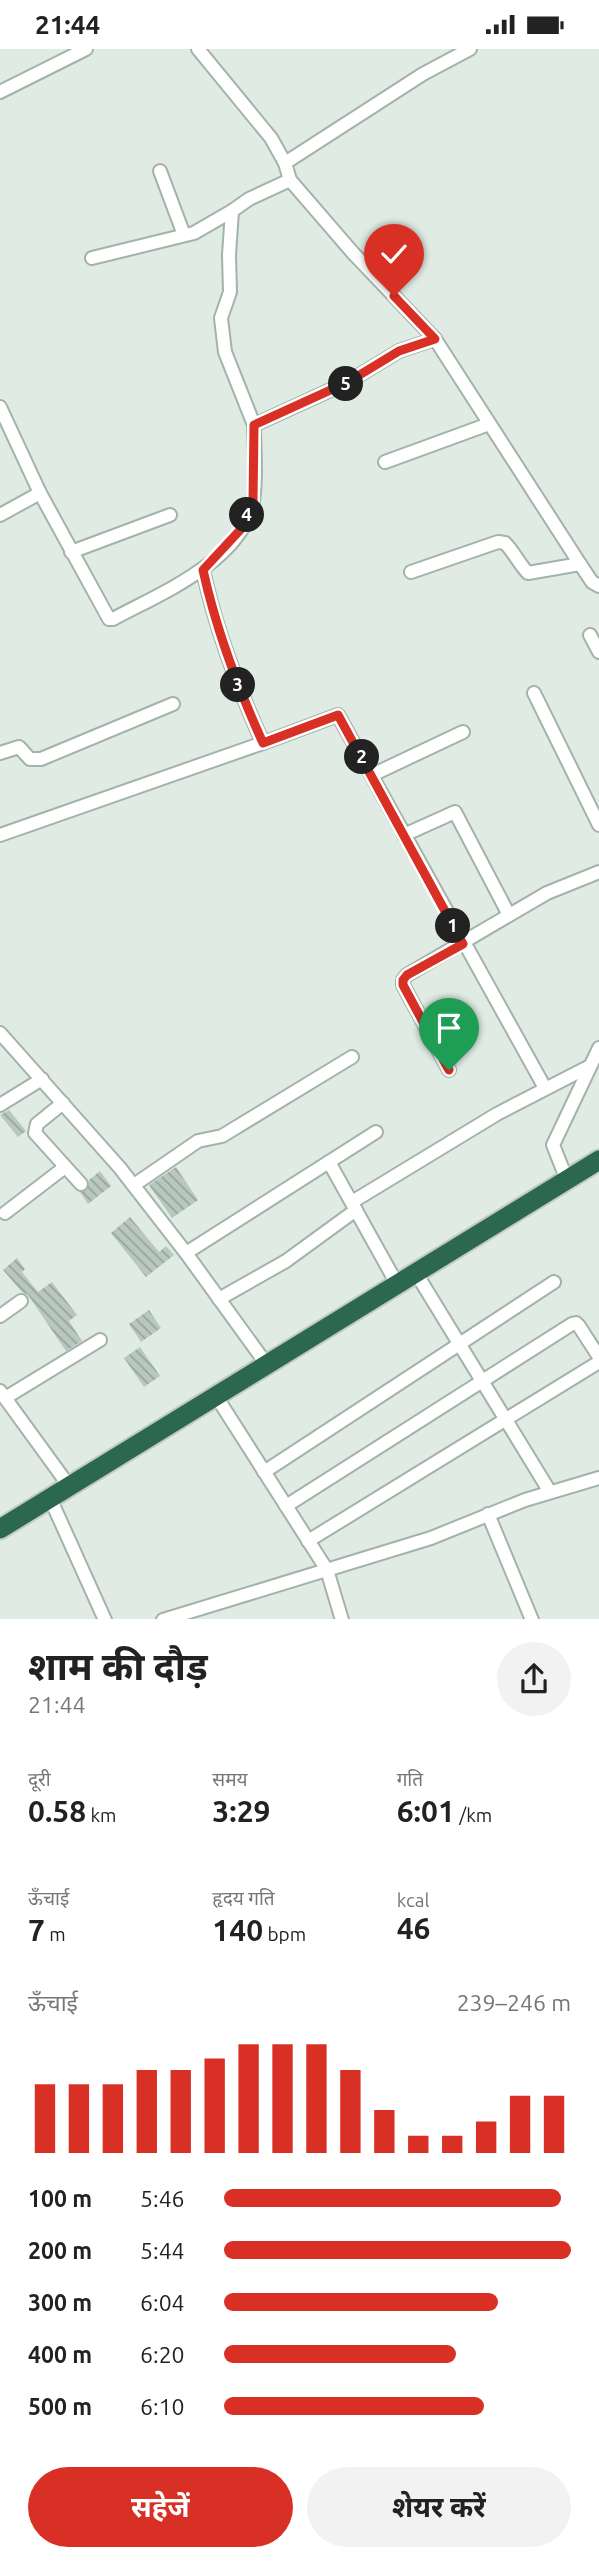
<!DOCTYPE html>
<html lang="hi">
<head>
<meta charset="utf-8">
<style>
	:root { --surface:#fff; --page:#f2f2f2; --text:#222; --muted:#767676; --accent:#d93025 }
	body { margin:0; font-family:Ubuntu,"Noto Sans Devanagari",sans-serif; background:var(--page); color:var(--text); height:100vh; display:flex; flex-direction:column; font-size:26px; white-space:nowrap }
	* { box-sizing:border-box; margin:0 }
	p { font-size:23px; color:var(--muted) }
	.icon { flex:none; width:38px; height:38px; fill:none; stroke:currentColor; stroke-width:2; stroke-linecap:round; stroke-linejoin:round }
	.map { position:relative; height:1570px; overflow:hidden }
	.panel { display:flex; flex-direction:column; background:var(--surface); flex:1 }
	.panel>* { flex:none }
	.pin { position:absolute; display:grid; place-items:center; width:60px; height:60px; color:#fff; margin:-72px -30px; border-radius:50% 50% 50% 0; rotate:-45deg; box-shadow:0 0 7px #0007 }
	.pin .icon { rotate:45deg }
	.km { position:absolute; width:35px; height:35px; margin:-18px; border-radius:50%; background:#222; color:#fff; font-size:19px; line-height:35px; text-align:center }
	.round { display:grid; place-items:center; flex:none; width:74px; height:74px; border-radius:37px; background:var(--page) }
	.head { display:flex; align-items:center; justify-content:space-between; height:119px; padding:0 28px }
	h1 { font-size:38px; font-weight:700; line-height:52px }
	.metrics { display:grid; grid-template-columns:repeat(3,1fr); gap:10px; height:119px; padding:7px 28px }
	.metrics div { display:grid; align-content:center }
	.metrics b { font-size:30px; font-weight:700 }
	.metrics small { font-size:19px; font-weight:400 }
	.metrics p { font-size:19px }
	.chart { height:196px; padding:14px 28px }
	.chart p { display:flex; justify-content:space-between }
	.chart svg { width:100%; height:126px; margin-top:7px; stroke:var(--accent); stroke-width:6 }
	.action { display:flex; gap:14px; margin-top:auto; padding:14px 28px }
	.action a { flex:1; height:80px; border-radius:42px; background:var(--accent); color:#fff; font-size:28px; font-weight:700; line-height:80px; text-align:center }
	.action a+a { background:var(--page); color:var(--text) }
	ul { padding:0 28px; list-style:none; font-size:23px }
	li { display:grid; grid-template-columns:112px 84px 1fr; align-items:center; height:52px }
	li i { height:18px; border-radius:9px; background:var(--accent) }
	.status { display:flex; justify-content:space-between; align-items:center; height:49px; padding:0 35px; background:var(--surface); direction:ltr }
	.status svg { height:19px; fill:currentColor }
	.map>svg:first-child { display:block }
	.building { fill:url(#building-back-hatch) }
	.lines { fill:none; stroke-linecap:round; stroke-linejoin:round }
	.minor-casing { stroke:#a3b3aa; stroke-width:16 }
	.highway-casing { stroke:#c1c8c5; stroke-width:23 }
	.minor { stroke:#fff; stroke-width:12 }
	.highway { stroke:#2c6750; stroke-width:19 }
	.route-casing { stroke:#fff; stroke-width:14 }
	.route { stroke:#d93025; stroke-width:9 }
</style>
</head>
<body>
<div class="status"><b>21:44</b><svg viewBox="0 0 49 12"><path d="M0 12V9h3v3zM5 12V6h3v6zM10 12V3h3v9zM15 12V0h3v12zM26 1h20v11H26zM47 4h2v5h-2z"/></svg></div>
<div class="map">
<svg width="599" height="1571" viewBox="0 0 599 1571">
	<defs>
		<pattern id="building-back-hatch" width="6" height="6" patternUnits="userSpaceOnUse" patternTransform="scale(1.75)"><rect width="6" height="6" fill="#b8c8bf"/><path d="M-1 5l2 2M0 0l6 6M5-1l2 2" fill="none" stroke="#95a49c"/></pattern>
	</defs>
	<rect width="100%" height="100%" fill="#e0ebe4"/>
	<g class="building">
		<polygon points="9,1061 26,1082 18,1088 0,1066"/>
		<polygon points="176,1118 198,1151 172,1169 149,1136"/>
		<polygon points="100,1122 111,1137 88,1155 80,1143 87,1141 89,1131"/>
		<polygon points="130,1168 159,1203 166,1197 174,1206 146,1228 111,1184"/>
		<polygon points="17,1209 25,1220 22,1223 38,1243 52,1233 77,1266 69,1272 82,1292 66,1302 28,1246 22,1243 3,1221"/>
		<polygon points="149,1261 161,1279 141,1293 129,1275"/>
		<polygon points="140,1298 160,1327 144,1338 124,1309"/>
	</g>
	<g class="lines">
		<defs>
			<g id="minor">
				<polyline points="198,0 271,89 285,114 290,131 353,204 435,290 580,515 592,533 599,537"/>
				<polyline points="0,43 86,0"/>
				<polyline points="285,114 423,25 470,0"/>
				<polyline points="160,122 184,186"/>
				<polyline points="290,131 249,150 232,162 229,206 230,243 221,269 225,303 254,376 348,333 399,302 435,290"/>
				<polyline points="92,209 194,184 232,162"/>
				<path d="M0,358l40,86 69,126h4c48,-26 129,-58 140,-118 4,-24 1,-52 1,-76"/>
				<polyline points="385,413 489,375"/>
				<polyline points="0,466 40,444"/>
				<polyline points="71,503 170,466"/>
				<path d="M203,521c13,60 35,118 60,173"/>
				<path d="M411,523l87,-30 7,1c9,9 14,21 23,30l52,-9"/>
				<polyline points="590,586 599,603"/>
				<polyline points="534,644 599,776"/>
				<polyline points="0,704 19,698 30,710 41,710 173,655"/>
				<polyline points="372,726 463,683"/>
				<polyline points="0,786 263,694 338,666 545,1039"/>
				<polyline points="404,786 455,763 509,866"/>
				<polyline points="0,984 120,1119 186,1204 267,1316"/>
				<polyline points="449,1021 403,936 403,931 407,926 547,844 599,823"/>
				<polyline points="63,1054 37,1075 35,1084 81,1135"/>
				<polyline points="0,1056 42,1030"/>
				<polyline points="329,1113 397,1235"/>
				<polyline points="567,1131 553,1096 599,999"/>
				<polyline points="134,1136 198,1092 222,1087 352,1008"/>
				<polyline points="352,1153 497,1065 590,1017"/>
				<polyline points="5,1164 65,1118"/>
				<polyline points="186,1204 376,1083"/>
				<polyline points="416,1224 550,1443"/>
				<polyline points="219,1250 286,1212 356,1161"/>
				<polyline points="0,1267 21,1252"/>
				<polyline points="0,1342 69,1437"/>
				<polyline points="216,1347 327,1521 342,1571"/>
				<polyline points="5,1349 100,1291"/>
				<polyline points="264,1423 554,1233"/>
				<polyline points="50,1449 105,1571"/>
				<polyline points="286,1457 572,1275 576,1274 579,1277 599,1308"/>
				<polyline points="488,1465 532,1571"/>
				<polyline points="308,1492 599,1313"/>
				<polyline points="163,1571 431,1489 525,1451 599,1429"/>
			</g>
			<polyline id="highway" points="0,1480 599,1111"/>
		</defs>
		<use href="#minor" class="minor-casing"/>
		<use href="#highway" class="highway-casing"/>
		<use href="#minor" class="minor"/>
		<use href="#highway" class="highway"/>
	</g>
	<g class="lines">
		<defs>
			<path id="route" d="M394,247l41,43 -36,12 -51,31 -94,43 -1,76 -11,27 -39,42c13,59 35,118 60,173l75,-28 125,229 -56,31 -4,5v5l46,85"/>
		</defs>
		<use href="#route" class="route-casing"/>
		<use href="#route" class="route"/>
	</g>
</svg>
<div class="pin" style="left:449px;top:1021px;background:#1e9e55"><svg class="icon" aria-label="arrive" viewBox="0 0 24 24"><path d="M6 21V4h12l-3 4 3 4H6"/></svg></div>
<div class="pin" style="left:394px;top:247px;background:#d93025"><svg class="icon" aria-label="check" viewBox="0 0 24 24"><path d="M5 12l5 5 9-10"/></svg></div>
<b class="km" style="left:453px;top:877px">1</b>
<b class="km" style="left:362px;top:708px">2</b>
<b class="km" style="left:238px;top:636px">3</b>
<b class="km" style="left:247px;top:466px">4</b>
<b class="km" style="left:346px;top:335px">5</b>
</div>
<section class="panel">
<div class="head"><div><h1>शाम की दौड़</h1><p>21:44</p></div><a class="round"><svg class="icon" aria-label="share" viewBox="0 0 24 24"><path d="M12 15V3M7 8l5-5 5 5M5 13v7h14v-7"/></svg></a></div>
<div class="metrics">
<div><p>दूरी</p><b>0.58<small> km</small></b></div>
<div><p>समय</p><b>3:29</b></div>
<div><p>गति</p><b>6:01<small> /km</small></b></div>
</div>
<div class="metrics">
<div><p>ऊँचाई</p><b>7<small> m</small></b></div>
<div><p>हृदय गति</p><b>140<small> bpm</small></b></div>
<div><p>kcal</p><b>46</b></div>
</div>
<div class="chart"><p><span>ऊँचाई</span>239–246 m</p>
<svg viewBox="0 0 160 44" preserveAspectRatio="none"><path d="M5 44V20M15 44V20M25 44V20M35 44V15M45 44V15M55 44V11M65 44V6M75 44V6M85 44V6M95 44V15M105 44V29M115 44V38M125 44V38M135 44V33M145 44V24M155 44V24"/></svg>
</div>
<ul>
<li><b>100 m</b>5:46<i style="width:97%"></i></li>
<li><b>200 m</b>5:44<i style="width:100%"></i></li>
<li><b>300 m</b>6:04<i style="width:79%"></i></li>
<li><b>400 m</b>6:20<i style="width:67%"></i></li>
<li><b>500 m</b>6:10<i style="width:75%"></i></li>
</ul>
<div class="action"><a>सहेजें</a><a>शेयर करें</a></div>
</section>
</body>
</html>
